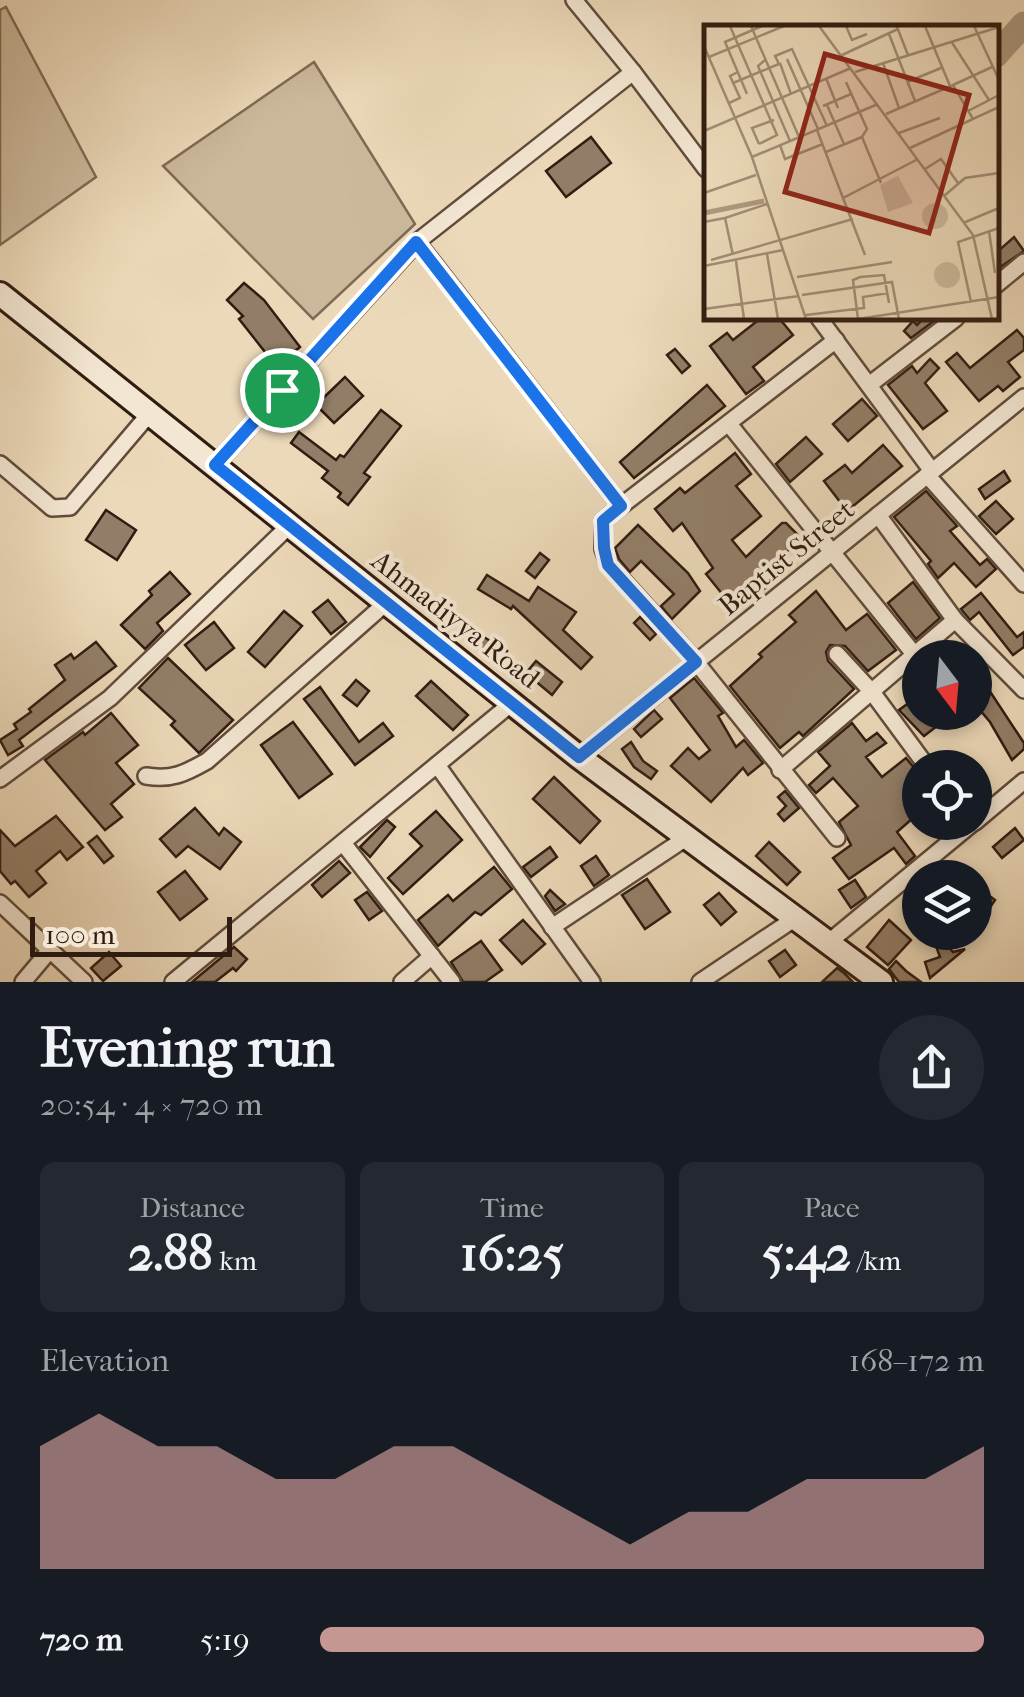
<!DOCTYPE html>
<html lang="en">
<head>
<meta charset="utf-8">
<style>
	:root { --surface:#171b24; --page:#242831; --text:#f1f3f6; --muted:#9ea1a6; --accent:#c59692 }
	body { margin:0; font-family:"IM FELL French Canon",serif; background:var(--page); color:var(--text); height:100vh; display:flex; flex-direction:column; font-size:38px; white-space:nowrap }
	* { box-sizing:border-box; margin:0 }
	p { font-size:32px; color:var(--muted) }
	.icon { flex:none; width:55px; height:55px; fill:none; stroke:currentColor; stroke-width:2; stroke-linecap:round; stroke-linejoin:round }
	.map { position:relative; height:982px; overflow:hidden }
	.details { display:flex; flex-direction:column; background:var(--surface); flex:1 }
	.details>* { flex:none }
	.needle { width:65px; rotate:164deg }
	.controls { position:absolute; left:902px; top:640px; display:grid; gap:20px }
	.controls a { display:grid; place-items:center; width:90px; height:90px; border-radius:50%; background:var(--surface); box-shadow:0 5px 15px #0003; font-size:50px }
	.scale { position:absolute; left:30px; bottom:25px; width:202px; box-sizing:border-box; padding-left:10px; border:5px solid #311c11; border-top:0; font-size:28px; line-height:35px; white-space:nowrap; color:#311c11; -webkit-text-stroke:8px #f3e6d2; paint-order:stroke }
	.pin { position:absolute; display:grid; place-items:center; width:85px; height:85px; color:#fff; margin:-42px; border:5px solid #fff; border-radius:50%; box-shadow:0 2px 10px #0007 }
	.round { display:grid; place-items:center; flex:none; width:105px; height:105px; border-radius:52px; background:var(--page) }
	.summary { display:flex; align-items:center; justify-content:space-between; height:170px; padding:0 40px }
	h1 { font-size:55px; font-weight:700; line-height:75px }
	.metrics { display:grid; grid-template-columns:repeat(3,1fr); gap:15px; height:170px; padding:10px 40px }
	.metrics div { display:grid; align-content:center; border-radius:15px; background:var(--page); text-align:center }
	.metrics b { font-size:50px; font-weight:700 }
	.metrics small { font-size:28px; font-weight:400 }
	.metrics p { font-size:28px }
	.chart { height:280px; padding:20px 40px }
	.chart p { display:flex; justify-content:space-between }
	.chart svg { width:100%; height:180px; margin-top:10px; fill:var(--accent); opacity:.7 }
	ul { padding:0 40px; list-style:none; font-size:32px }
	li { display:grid; grid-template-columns:160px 120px 1fr; align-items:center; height:75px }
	li i { height:25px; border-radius:12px; background:var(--accent) }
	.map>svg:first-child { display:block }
	.green { fill:#ccb99c; stroke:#7e6a56; stroke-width:2.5 }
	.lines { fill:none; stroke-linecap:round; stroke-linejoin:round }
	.river { stroke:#ac9980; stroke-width:25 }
	.building { fill:#927e68; stroke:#311c11; stroke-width:2.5 }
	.street-casing { stroke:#604b3b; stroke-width:20 }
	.secondary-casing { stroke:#311c11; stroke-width:28 }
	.street { stroke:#f3e6d2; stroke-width:15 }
	.secondary { stroke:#f3e6d2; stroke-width:22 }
	.route-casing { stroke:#fff; stroke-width:20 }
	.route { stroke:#1a73e8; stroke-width:12 }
	.labels { text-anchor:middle; stroke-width:8; stroke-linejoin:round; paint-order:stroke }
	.street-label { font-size:28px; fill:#311c11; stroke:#f3e6d2 }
	.inset-river { fill:none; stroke:#ac9980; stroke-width:5 }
	.inset-road { fill:none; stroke:#a18d76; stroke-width:2.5 }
	.view { fill:#8f2418; fill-opacity:0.15; stroke:#8f2418; stroke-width:5 }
	.inset-edge { fill:none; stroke:#311c11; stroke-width:5 }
</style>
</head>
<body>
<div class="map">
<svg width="1024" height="982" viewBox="0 0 1024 982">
	<rect width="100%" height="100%" fill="#ecd9b9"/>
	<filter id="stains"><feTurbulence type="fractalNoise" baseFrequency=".002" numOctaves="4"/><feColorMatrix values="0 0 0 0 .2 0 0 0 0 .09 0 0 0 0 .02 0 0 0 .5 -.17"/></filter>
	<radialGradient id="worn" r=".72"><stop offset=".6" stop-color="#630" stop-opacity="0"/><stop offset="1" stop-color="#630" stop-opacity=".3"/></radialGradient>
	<g class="green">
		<polygon points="6,7 96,177 0,245 0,10"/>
		<polygon points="314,62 415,224 313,319 163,166"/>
	</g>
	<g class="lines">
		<polyline class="river" points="996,55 1024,24"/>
	</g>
	<g class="building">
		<polygon points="591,137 611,163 566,197 546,171"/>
		<polygon points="1014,237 1024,251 996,270 996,253"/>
		<polygon points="244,283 264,300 300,347 276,366 239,319 243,316 227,300"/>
		<polygon points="761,318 779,318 793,335 753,367 764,381 746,394 710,346 727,333 733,340"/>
		<polygon points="920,318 938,318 911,338 904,331 913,321 917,325 922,320"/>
		<polygon points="1017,330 1024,338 1024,350 1008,362 1020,377 1003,391 998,386 979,401 946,362 957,353 970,368"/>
		<polygon points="675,349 690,366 682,373 667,355"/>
		<polygon points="930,359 939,368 925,383 947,411 923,429 888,385 912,366 917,373"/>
		<polygon points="345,377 363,396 334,423 316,405"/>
		<polygon points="707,385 725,406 634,478 620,462"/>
		<polygon points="862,399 877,416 848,441 833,424"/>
		<polygon points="381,410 401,426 364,473 370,477 348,505 338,497 341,493 322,478 328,471 291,443 299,432 336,460 340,455 344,457"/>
		<polygon points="806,437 822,454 790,482 776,464"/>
		<polygon points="883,445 902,466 847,511 824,481 845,465 852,473"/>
		<polygon points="735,453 751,474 736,486 761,516 732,540 746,557 782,523 786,523 801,538 762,576 769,585 736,611 706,574 713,568 682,523 673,531 655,509 680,488 685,493"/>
		<polygon points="1004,471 1010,481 985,499 979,489"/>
		<polygon points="926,491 957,526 950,531 980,565 987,559 996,569 976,587 954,563 938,578 928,564 931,561 894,517"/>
		<polygon points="996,501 1013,519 996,534 979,516"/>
		<polygon points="106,510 136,530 117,560 86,540"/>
		<polygon points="638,525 688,573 700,591 672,619 661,606 674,594 641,561 630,572 619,559 615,548"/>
		<polygon points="540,553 549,560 535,578 526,571"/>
		<polygon points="170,572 190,594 157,623 163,631 145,649 121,625 152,595 149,591"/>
		<polygon points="487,575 529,601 538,587 576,612 563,630 592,657 581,669 513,606 511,609 478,589"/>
		<polygon points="913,582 940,618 916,639 888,603"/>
		<polygon points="816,591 846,630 867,614 896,650 868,671 845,646 830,645 826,652 828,661 854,689 803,736 799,732 780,748 730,686 762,657 759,654 796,622 789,615"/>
		<polygon points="981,593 1017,637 1024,632 1024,647 1013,655 979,612 970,620 961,609"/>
		<polygon points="328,600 346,622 331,634 313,612"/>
		<polygon points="284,611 302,626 265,667 248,652"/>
		<polygon points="640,617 656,634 650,640 634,623"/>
		<polygon points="214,622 234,648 206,670 185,645"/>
		<polygon points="482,636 507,651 500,664 474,646"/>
		<polygon points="96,642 116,666 19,740 23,746 8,755 0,740 17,729 14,724 31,712 29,709 65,680 55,665 71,654 74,659"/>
		<polygon points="168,658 233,720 199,753 171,725 175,721 139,688"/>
		<polygon points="536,661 562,682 552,695 526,673"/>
		<polygon points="694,678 723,713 718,716 736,747 744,740 763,763 748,775 743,768 711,802 671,766 688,748 699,759 710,750 670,698"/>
		<polygon points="356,680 369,691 357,706 343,695"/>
		<polygon points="431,681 468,715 453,730 416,696"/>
		<polygon points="320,687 359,742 383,723 393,736 355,765 304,699"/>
		<polygon points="989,690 1024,743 1024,749 1012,760 990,722 975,704 975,700"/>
		<polygon points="920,695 920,712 955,712 924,736 899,710"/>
		<polygon points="654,710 662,719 641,737 634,729"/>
		<polygon points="111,713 138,745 116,763 134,784 111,804 122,817 105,830 45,760 83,732 85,735"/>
		<polygon points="293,722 332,774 299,798 261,745"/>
		<polygon points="852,723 866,741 877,733 886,743 866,757 882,777 906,758 920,775 913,781 920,788 920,812 897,832 915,856 906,864 894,848 849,879 833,858 851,845 839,822 858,806 833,778 816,793 809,785 830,766 818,752"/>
		<polygon points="631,742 643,761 657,771 651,779 634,767 622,749"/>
		<polygon points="554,777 600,821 580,843 533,799"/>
		<polygon points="785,791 799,808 784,821 778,814 786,806 778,797"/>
		<polygon points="195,808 219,835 224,828 241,842 220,869 188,846 176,857 160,839"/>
		<polygon points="436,811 462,840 403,894 388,878 422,846 410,834"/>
		<polygon points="56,816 83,847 67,860 60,851 36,871 46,883 29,897 15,881 11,884 0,871 0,830 15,846"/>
		<polygon points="387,820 395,827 370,857 360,847"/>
		<polygon points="1015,828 1024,840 1002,858 993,847"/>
		<polygon points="97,836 113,856 104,863 88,843"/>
		<polygon points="769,842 800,872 787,885 756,856"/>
		<polygon points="550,847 557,857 531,877 523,867"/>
		<polygon points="596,856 609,875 594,886 581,866"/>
		<polygon points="339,861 350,873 322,897 312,885"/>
		<polygon points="494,867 512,889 481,915 475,912 438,946 418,920 448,895 453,901"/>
		<polygon points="185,871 207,899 180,920 158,892"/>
		<polygon points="647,879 670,912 645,929 622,895"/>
		<polygon points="855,880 866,897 851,908 839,890"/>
		<polygon points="920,881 920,912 907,892"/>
		<polygon points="550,890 565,904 555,911 545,896"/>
		<polygon points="983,891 995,900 987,912 975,904"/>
		<polygon points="367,892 382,911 369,920 355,900"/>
		<polygon points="719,893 736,912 721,925 704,905"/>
		<polygon points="523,920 545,944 522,964 500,940"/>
		<polygon points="889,920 911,940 888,965 867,947"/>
		<polygon points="481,941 502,970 485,982 463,982 451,962"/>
		<polygon points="945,943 953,952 965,949 930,978 925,962 940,957 937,949"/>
		<polygon points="234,947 247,959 236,971 233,968 215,982 192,982"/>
		<polygon points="785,950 796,965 780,977 769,961"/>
		<polygon points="109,952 121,966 103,981 91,968"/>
		<polygon points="896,961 906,971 921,982 899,982 889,969"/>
		<polygon points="837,968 844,973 853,982 822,982"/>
	</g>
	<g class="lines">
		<defs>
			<g id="street">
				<polyline points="574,0 633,72"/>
				<polyline points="417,242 621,506 836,340"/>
				<polyline points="996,285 1024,262"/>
				<polyline points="819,318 932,471"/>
				<polyline points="869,385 956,318"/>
				<polyline points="729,424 914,654"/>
				<polyline points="0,464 52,508 70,507 150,413"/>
				<polyline points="215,465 417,242 633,72 706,169"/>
				<polyline points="927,475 1024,584"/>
				<polyline points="621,506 603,521 603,549 609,565 696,662 837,838"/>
				<polyline points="878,515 955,620 1024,690"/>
				<polyline points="837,654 872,692 928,768"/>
				<polyline points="579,757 1024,397"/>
				<polyline points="437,765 592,982"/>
				<polyline points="780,770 955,620"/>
				<path d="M146,776c26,4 38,-2 61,-15l179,-158"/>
				<polyline points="0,779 110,698 290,525"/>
				<polyline points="975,822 1024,781"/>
				<polyline points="343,843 452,982"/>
				<polyline points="0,903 84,982"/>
				<polyline points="552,927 686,838"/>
				<polyline points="829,942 974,822"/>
				<polyline points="23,982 50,950"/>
				<polyline points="173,982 512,703"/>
				<polyline points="402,982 432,956"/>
				<polyline points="700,982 794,919"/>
			</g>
			<polyline id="secondary" points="0,294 579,757 881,982"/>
		</defs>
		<use href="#street" class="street-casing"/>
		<use href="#secondary" class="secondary-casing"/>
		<use href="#street" class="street"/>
		<use href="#secondary" class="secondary"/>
	</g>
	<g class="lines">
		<defs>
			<polygon id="route" points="416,242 621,506 603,521 604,548 608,565 696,662 579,757 215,465"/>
		</defs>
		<use href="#route" class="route-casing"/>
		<use href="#route" class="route"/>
	</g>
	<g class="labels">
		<g class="street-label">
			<text transform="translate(786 557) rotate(-39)" y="10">Baptist Street</text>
			<text transform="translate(456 619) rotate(38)" y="10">Ahmadiyya Road</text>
		</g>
	</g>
	<g transform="translate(704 25)">
		<rect width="295" height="295" fill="#ecd9b9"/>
		<path d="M194,151l15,27 -25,9 -8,-27zM218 191a13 13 0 1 1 26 0a13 13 0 1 1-26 0ZM230 250a13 13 0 1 1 26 0a13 13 0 1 1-26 0Z" fill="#ccb99c"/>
		<path class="inset-river" d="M0,188l60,-12"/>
		<path class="inset-road" d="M26,1l47,109 -18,9M47,1l48,111M115,1l154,209 19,84M142,1l6,14 15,-6M221,1l25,60M270,1l25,54M193,2l11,28M185,9l26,67M247,16l38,59M0,21l48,111 54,162M138,30l56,-26M5,32l75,-31M83,34l31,70M61,35l-7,6 32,75M76,38l11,31M179,38l16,45M151,47l144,-45M122,53l12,30M142,57l21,47 -5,8M203,57l34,-14M29,58l46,-19 -4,-8 17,-7 35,77M249,60l39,-18M43,69l-22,-52 37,-16M25,78l11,-5 -10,-22 8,-4M123,80l17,39M119,81l28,-12M264,86l31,-16M182,89l67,-29 20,34 26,-12M113,105l26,68 75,-39M0,106l147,-63M195,108l41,-15M55,119l-7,-16 22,-8M76,120l5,14 38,-15M206,123l63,-29M122,127l36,-15 19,46M48,132l126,-53M221,144l16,-10 17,24M0,168l52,-18M240,171l21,-18 34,-5M139,173l22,57M21,193l42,-14M0,197l21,-4 8,37M259,198l36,-15M285,206l6,42M63,229l11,65M7,235l142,-41M32,236l8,58M0,241l79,-16M93,252l95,-15M98,270l90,-13 7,37M267,277l-13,-60 41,-14M0,284l95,-13M102,290l58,-7 -1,-11 25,-4M154,294l-5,-39 7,-3 24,-2 5,28M154,294l141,-22"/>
		<path class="view" d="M121,29l144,41 -40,138 -144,-41z"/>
		<rect width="295" height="295" class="inset-edge"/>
	</g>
	<rect width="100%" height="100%" filter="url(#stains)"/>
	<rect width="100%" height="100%" fill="url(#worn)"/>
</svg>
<div class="controls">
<a><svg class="needle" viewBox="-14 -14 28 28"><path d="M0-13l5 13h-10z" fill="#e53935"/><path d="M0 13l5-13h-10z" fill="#9ea1a6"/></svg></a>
<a><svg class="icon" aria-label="locate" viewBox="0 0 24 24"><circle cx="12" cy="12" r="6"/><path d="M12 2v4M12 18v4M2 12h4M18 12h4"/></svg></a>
<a><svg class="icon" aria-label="layers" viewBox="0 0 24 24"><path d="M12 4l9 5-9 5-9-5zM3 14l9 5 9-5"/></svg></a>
</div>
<div class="scale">100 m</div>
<div class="pin" style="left:282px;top:390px;background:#1e9e55"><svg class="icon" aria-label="arrive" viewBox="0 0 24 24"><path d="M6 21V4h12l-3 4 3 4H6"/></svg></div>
</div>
<section class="details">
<div class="summary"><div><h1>Evening run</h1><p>20:54 · 4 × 720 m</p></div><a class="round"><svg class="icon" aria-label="share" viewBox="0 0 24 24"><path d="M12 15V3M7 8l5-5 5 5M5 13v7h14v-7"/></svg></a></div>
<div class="metrics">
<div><p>Distance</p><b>2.88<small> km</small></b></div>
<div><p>Time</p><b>16:25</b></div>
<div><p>Pace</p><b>5:42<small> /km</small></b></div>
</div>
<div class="chart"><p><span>Elevation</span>168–172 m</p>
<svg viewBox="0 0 160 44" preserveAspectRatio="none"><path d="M0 44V14L10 6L20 14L30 14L40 22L50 22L60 14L70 14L80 22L90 30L100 38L110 30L120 30L130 22L140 22L150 22L160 14V44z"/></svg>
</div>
<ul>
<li><b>720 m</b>5:19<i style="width:100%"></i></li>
</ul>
</section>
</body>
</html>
